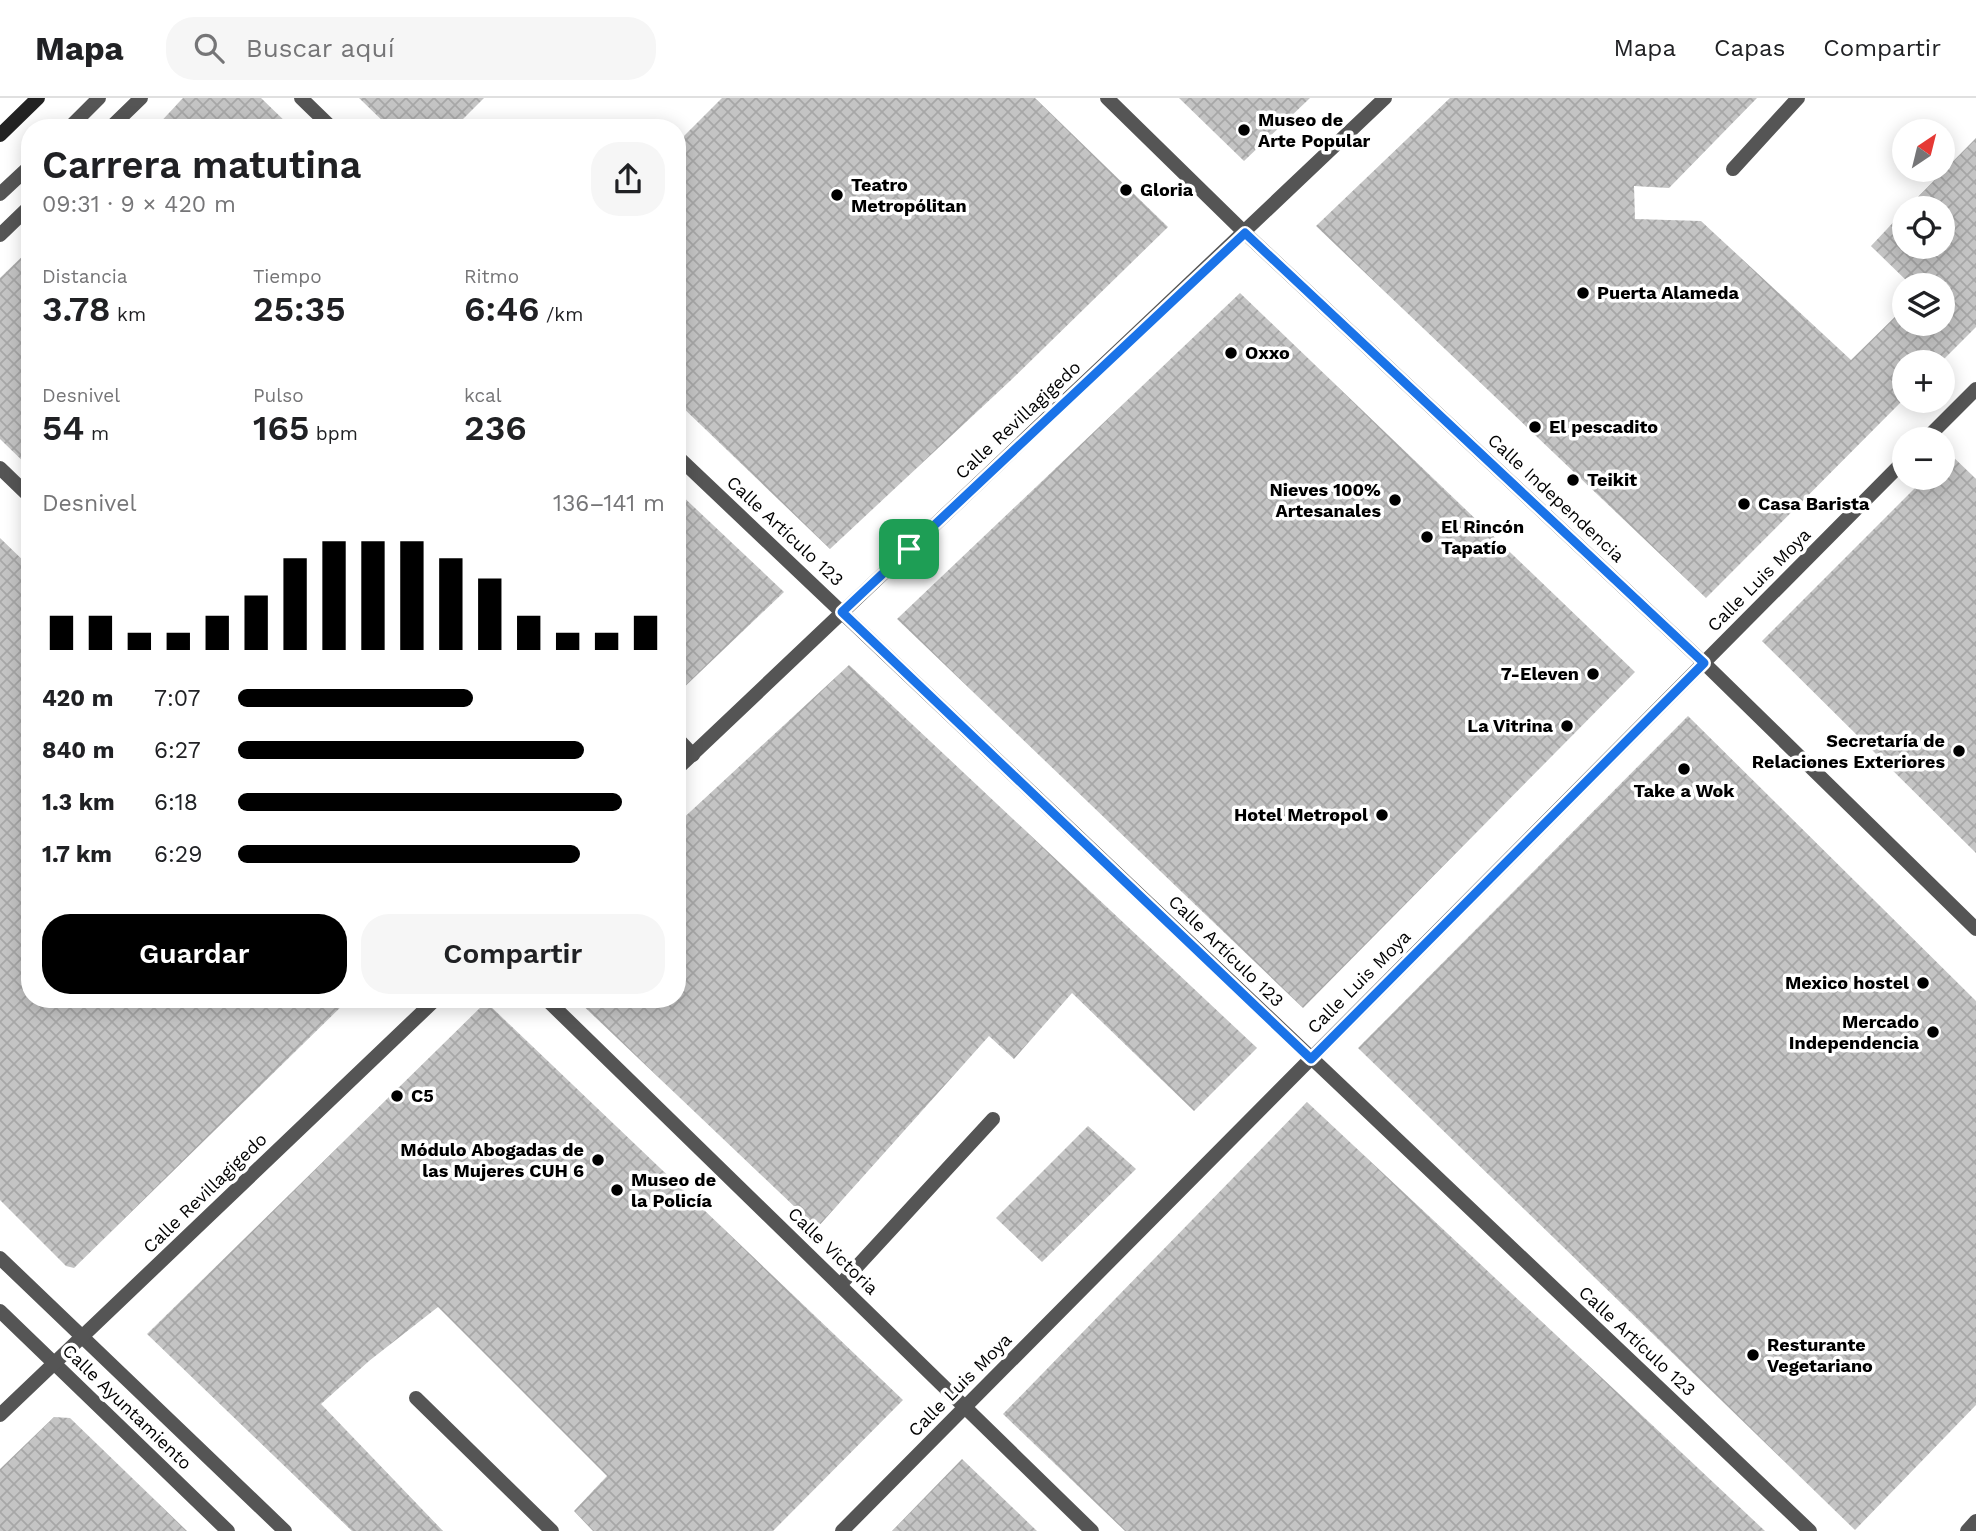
<!DOCTYPE html>
<html lang="es">
<head>
<meta charset="utf-8">
<style>
	:root { --surface:#fff; --page:#f6f6f6; --text:#202124; --muted:#757577; --line:#e0e0e0; --accent:#000 }
	body { margin:0; font-family:"Work Sans",sans-serif; background:var(--page); color:var(--text); height:100vh; display:flex; flex-direction:column; font-size:26px; white-space:nowrap }
	* { box-sizing:border-box; margin:0 }
	p { font-size:23px; color:var(--muted) }
	.icon { flex:none; width:38px; height:38px; fill:none; stroke:currentColor; stroke-width:2; stroke-linecap:round; stroke-linejoin:round }
	.map { position:relative; flex:1; overflow:hidden }
	.sheet { position:absolute; left:21px; top:21px; width:665px; height:889px; display:flex; flex-direction:column; background:var(--surface); border-radius:28px; box-shadow:0 4px 18px #0003 }
	.sheet>* { flex:none }
	.needle { width:46px; rotate:35deg }
	.buttons { position:absolute; left:1892px; top:21px; display:grid; gap:14px }
	.buttons a { display:grid; place-items:center; width:63px; height:63px; border-radius:50%; background:var(--surface); box-shadow:0 4px 18px #0003; font-size:35px }
	.pin { position:absolute; display:grid; place-items:center; width:60px; height:60px; color:#fff; margin:-30px; border-radius:14px; box-shadow:0 4px 10px #0006 }
	.round { display:grid; place-items:center; flex:none; width:74px; height:74px; border-radius:28px; background:var(--page) }
	.summary { display:flex; align-items:center; justify-content:space-between; height:119px; padding:0 21px }
	h1 { font-size:38px; font-weight:600; line-height:52px }
	.figures { display:grid; grid-template-columns:repeat(3,1fr); gap:10px; height:119px; padding:7px 21px }
	.figures div { display:grid; align-content:center }
	.figures b { font-size:35px; font-weight:600 }
	.figures small { font-size:19px; font-weight:400 }
	.figures p { font-size:19px }
	.chart { height:196px; padding:14px 21px }
	.chart p { display:flex; justify-content:space-between }
	.chart svg { width:100%; height:126px; margin-top:7px; stroke:var(--accent); stroke-width:6 }
	.button { display:flex; gap:14px; margin-top:auto; padding:14px 21px }
	.button a { flex:1; height:80px; border-radius:28px; background:var(--accent); color:#fff; font-size:28px; font-weight:600; line-height:80px; text-align:center }
	.button a+a { background:var(--page); color:var(--text) }
	ul { padding:0 21px; list-style:none; font-size:23px }
	li { display:grid; grid-template-columns:112px 84px 1fr; align-items:center; height:52px }
	li i { height:18px; border-radius:9px; background:var(--accent) }
	header { display:flex; align-items:center; gap:42px; box-sizing:border-box; height:98px; padding:0 35px; background:var(--surface); border-bottom:2px solid var(--line) }
	header strong { font-size:33px }
	nav { display:flex; gap:38px; margin-inline-start:auto; font-size:24px }
	.search { width:490px; height:63px; background:var(--page); display:flex; align-items:center; gap:18px; box-sizing:border-box; padding:0 24px; border-radius:28px; color:var(--muted); font-size:26px }
	.map>svg:first-child { display:block }
	.building { fill:url(#building-cross-hatch) }
	.lines { fill:none; stroke-linecap:round; stroke-linejoin:round }
	.service { stroke:#555; stroke-width:14 }
	.minor { stroke:#555; stroke-width:14 }
	.tertiary { stroke:#555; stroke-width:14 }
	.secondary { stroke:#222; stroke-width:14 }
	.route-casing { stroke:#fff; stroke-width:14 }
	.route { stroke:#1a73e8; stroke-width:9 }
	.poi-dot { fill:#000; stroke:#fff; stroke-width:2.5 }
	.labels { text-anchor:middle; stroke-width:7; stroke-linejoin:round; paint-order:stroke }
	.poi-label { font-size:18px; font-weight:bold; fill:#000; stroke:#fff; text-anchor:start }
	.street-label { font-size:18px; fill:#000; stroke:#fff }
</style>
</head>
<body>
<header>
<strong>Mapa</strong>
<div class="search"><svg class="icon" aria-label="search" viewBox="0 0 24 24"><circle cx="10" cy="10" r="6"/><path d="M15 15l6 6"/></svg>Buscar aquí</div>
<nav><a>Mapa</a><a>Capas</a><a>Compartir</a></nav>
</header>
<div class="map">
<svg width="1976" height="1433" viewBox="0 0 1976 1433">
	<defs>
		<pattern id="building-cross-hatch" width="8" height="8" patternUnits="userSpaceOnUse" patternTransform="scale(1.75)"><rect width="8" height="8" fill="#c4c4c4"/><path d="M0 0l8 8M0 8l8-8" fill="none" stroke="#a7a7a7"/></pattern>
	</defs>
	<rect width="100%" height="100%" fill="#fff"/>
	<g class="building">
		<polygon points="183,0 261,0 292,30 155,30"/>
		<polygon points="359,0 484,0 454,30 390,30"/>
		<polygon points="722,0 1035,0 1168,129 1010,283 830,451 677,304 677,45"/>
		<polygon points="1179,0 1310,0 1244,63"/>
		<polygon points="1450,0 1757,0 1669,90 1634,88 1635,121 1701,123 1851,262 1904,210 1904,226 1942,226 1942,187 1911,187 1871,148 1904,113 1904,149 1942,149 1942,110 1907,110 1976,40 1976,229 1941,264 1904,264 1904,301 1706,500 1316,128"/>
		<polygon points="30,151 30,370 0,341 0,180"/>
		<polygon points="1240,195 1635,574 1303,910 897,521"/>
		<polygon points="1949,355 1976,381 1976,755 1762,543 1925,380 1942,380 1942,362"/>
		<polygon points="677,393 784,494 677,596"/>
		<polygon points="0,440 30,469 30,901 349,901 74,1170 66,1168 0,1102"/>
		<polygon points="849,567 1257,950 1194,1013 1072,895 1014,961 989,938 817,1130 576,901 677,901 677,726"/>
		<polygon points="1688,618 1976,903 1976,1307 1855,1432 1358,950"/>
		<polygon points="486,904 903,1302 773,1433 593,1433 574,1413 607,1378 438,1209 369,1263 321,1306 443,1433 352,1433 147,1236"/>
		<polygon points="1307,1004 1633,1309 1765,1433 1125,1433 1003,1316"/>
		<polygon points="1088,1028 1136,1071 1042,1164 996,1120"/>
		<polygon points="54,1319 70,1320 187,1433 0,1433 0,1371"/>
		<polygon points="962,1361 1037,1433 892,1433"/>
	</g>
	<g class="lines">
		<g class="service">
			<polyline points="69,30 99,0"/>
			<polyline points="1733,71 1798,0"/>
			<polyline points="0,96 30,68"/>
			<polyline points="677,640 693,657"/>
			<polyline points="0,1160 285,1433"/>
			<polyline points="840,1187 993,1021"/>
			<polyline points="416,1300 552,1433"/>
		</g>
		<g class="minor">
			<polyline points="301,0 332,30"/>
			<polyline points="1107,0 1245,135 1704,565 1976,831"/>
			<polyline points="110,30 141,0"/>
			<polyline points="0,137 30,108"/>
			<polyline points="677,358 1810,1433"/>
			<polyline points="0,370 30,399"/>
			<polyline points="677,671 1385,0"/>
			<polyline points="546,901 1092,1433"/>
			<polyline points="0,1213 228,1433"/>
			<polyline points="0,1317 436,901"/>
			<polyline points="1967,1433 1976,1423"/>
		</g>
		<g class="tertiary">
			<polyline points="1926,341 1976,291"/>
			<polyline points="842,1433 1904,363"/>
		</g>
		<polyline class="secondary" points="0,37 38,0"/>
	</g>
	<g class="lines">
		<defs>
			<polygon id="route" points="1245,135 1704,565 1311,961 842,514"/>
		</defs>
		<use href="#route" class="route-casing"/>
		<use href="#route" class="route"/>
	</g>
	<g class="poi-dot">
		<circle cx="1244" cy="32" r="7"/>
		<circle cx="1126" cy="92" r="7"/>
		<circle cx="837" cy="97" r="7"/>
		<circle cx="1583" cy="195" r="7"/>
		<circle cx="1231" cy="255" r="7"/>
		<circle cx="1535" cy="329" r="7"/>
		<circle cx="1573" cy="382" r="7"/>
		<circle cx="1395" cy="402" r="7"/>
		<circle cx="1744" cy="406" r="7"/>
		<circle cx="1427" cy="439" r="7"/>
		<circle cx="1593" cy="576" r="7"/>
		<circle cx="1567" cy="628" r="7"/>
		<circle cx="1959" cy="653" r="7"/>
		<circle cx="1684" cy="671" r="7"/>
		<circle cx="1382" cy="717" r="7"/>
		<circle cx="1923" cy="885" r="7"/>
		<circle cx="1933" cy="934" r="7"/>
		<circle cx="397" cy="998" r="7"/>
		<circle cx="598" cy="1062" r="7"/>
		<circle cx="617" cy="1092" r="7"/>
		<circle cx="1753" cy="1257" r="7"/>
	</g>
	<g class="labels">
		<g class="poi-label">
			<text x="1258" y="28">Museo de<tspan x="1258" dy="21">Arte Popular</tspan></text>
			<text x="851" y="93">Teatro<tspan x="851" dy="21">Metropólitan</tspan></text>
			<text x="1140" y="98">Gloria</text>
			<text x="1597" y="201">Puerta Alameda</text>
			<text x="1245" y="261">Oxxo</text>
			<text x="1549" y="335">El pescadito</text>
			<text x="1587" y="388">Teikit</text>
			<text x="1381" y="398" text-anchor="end">Nieves 100%<tspan x="1381" dy="21">Artesanales</tspan></text>
			<text x="1758" y="412">Casa Barista</text>
			<text x="1441" y="435">El Rincón<tspan x="1441" dy="21">Tapatío</tspan></text>
			<text x="1579" y="582" text-anchor="end">7-Eleven</text>
			<text x="1553" y="634" text-anchor="end">La Vitrina</text>
			<text x="1945" y="649" text-anchor="end">Secretaría de<tspan x="1945" dy="21">Relaciones Exteriores</tspan></text>
			<text x="1684" y="699" text-anchor="middle">Take a Wok</text>
			<text x="1368" y="723" text-anchor="end">Hotel Metropol</text>
			<text x="1909" y="891" text-anchor="end">Mexico hostel</text>
			<text x="1919" y="930" text-anchor="end">Mercado<tspan x="1919" dy="21">Independencia</tspan></text>
			<text x="411" y="1004">C5</text>
			<text x="584" y="1058" text-anchor="end">Módulo Abogadas de<tspan x="584" dy="21">las Mujeres CUH 6</tspan></text>
			<text x="631" y="1088">Museo de<tspan x="631" dy="21">la Policía</tspan></text>
			<text x="1767" y="1253">Resturante<tspan x="1767" dy="21">Vegetariano</tspan></text>
		</g>
		<g class="street-label">
			<text transform="translate(1018 322) rotate(-43)" y="6">Calle Revillagigedo</text>
			<text transform="translate(1556 400) rotate(43)" y="6">Calle Independencia</text>
			<text transform="translate(785 433) rotate(43)" y="6">Calle Artículo 123</text>
			<text transform="translate(1759 482) rotate(-45)" y="6">Calle Luis Moya</text>
			<text transform="translate(1226 853) rotate(44)" y="6">Calle Artículo 123</text>
			<text transform="translate(1359 884) rotate(-45)" y="6">Calle Luis Moya</text>
			<text transform="translate(205 1095) rotate(-44)" y="6">Calle Revillagigedo</text>
			<text transform="translate(833 1153) rotate(44)" y="6">Calle Victoria</text>
			<text transform="translate(1637 1243) rotate(43)" y="6">Calle Artículo 123</text>
			<text transform="translate(960 1287) rotate(-45)" y="6">Calle Luis Moya</text>
			<text transform="translate(127 1309) rotate(44)" y="6">Calle Ayuntamiento</text>
		</g>
	</g>
</svg>
<div class="buttons">
<a><svg class="needle" viewBox="-14 -14 28 28"><path d="M0-13l5 13h-10z" fill="#e53935"/><path d="M0 13l5-13h-10z" fill="#757577"/></svg></a>
<a><svg class="icon" aria-label="locate" viewBox="0 0 24 24"><circle cx="12" cy="12" r="6"/><path d="M12 2v4M12 18v4M2 12h4M18 12h4"/></svg></a>
<a><svg class="icon" aria-label="layers" viewBox="0 0 24 24"><path d="M12 4l9 5-9 5-9-5zM3 14l9 5 9-5"/></svg></a>
<a>+</a>
<a>−</a>
</div>
<div class="pin" style="left:909px;top:451px;background:#1e9e55"><svg class="icon" aria-label="arrive" viewBox="0 0 24 24"><path d="M6 21V4h12l-3 4 3 4H6"/></svg></div>
<section class="sheet">
<div class="summary"><div><h1>Carrera matutina</h1><p>09:31 · 9 × 420 m</p></div><a class="round"><svg class="icon" aria-label="share" viewBox="0 0 24 24"><path d="M12 15V3M7 8l5-5 5 5M5 13v7h14v-7"/></svg></a></div>
<div class="figures">
<div><p>Distancia</p><b>3.78<small> km</small></b></div>
<div><p>Tiempo</p><b>25:35</b></div>
<div><p>Ritmo</p><b>6:46<small> /km</small></b></div>
</div>
<div class="figures">
<div><p>Desnivel</p><b>54<small> m</small></b></div>
<div><p>Pulso</p><b>165<small> bpm</small></b></div>
<div><p>kcal</p><b>236</b></div>
</div>
<div class="chart"><p><span>Desnivel</span>136–141 m</p>
<svg viewBox="0 0 160 44" preserveAspectRatio="none"><path d="M5 44V32M15 44V32M25 44V38M35 44V38M45 44V32M55 44V25M65 44V12M75 44V6M85 44V6M95 44V6M105 44V12M115 44V19M125 44V32M135 44V38M145 44V38M155 44V32"/></svg>
</div>
<ul>
<li><b>420 m</b>7:07<i style="width:55%"></i></li>
<li><b>840 m</b>6:27<i style="width:81%"></i></li>
<li><b>1.3 km</b>6:18<i style="width:90%"></i></li>
<li><b>1.7 km</b>6:29<i style="width:80%"></i></li>
</ul>
<div class="button"><a>Guardar</a><a>Compartir</a></div>
</section>
</div>
</body>
</html>
